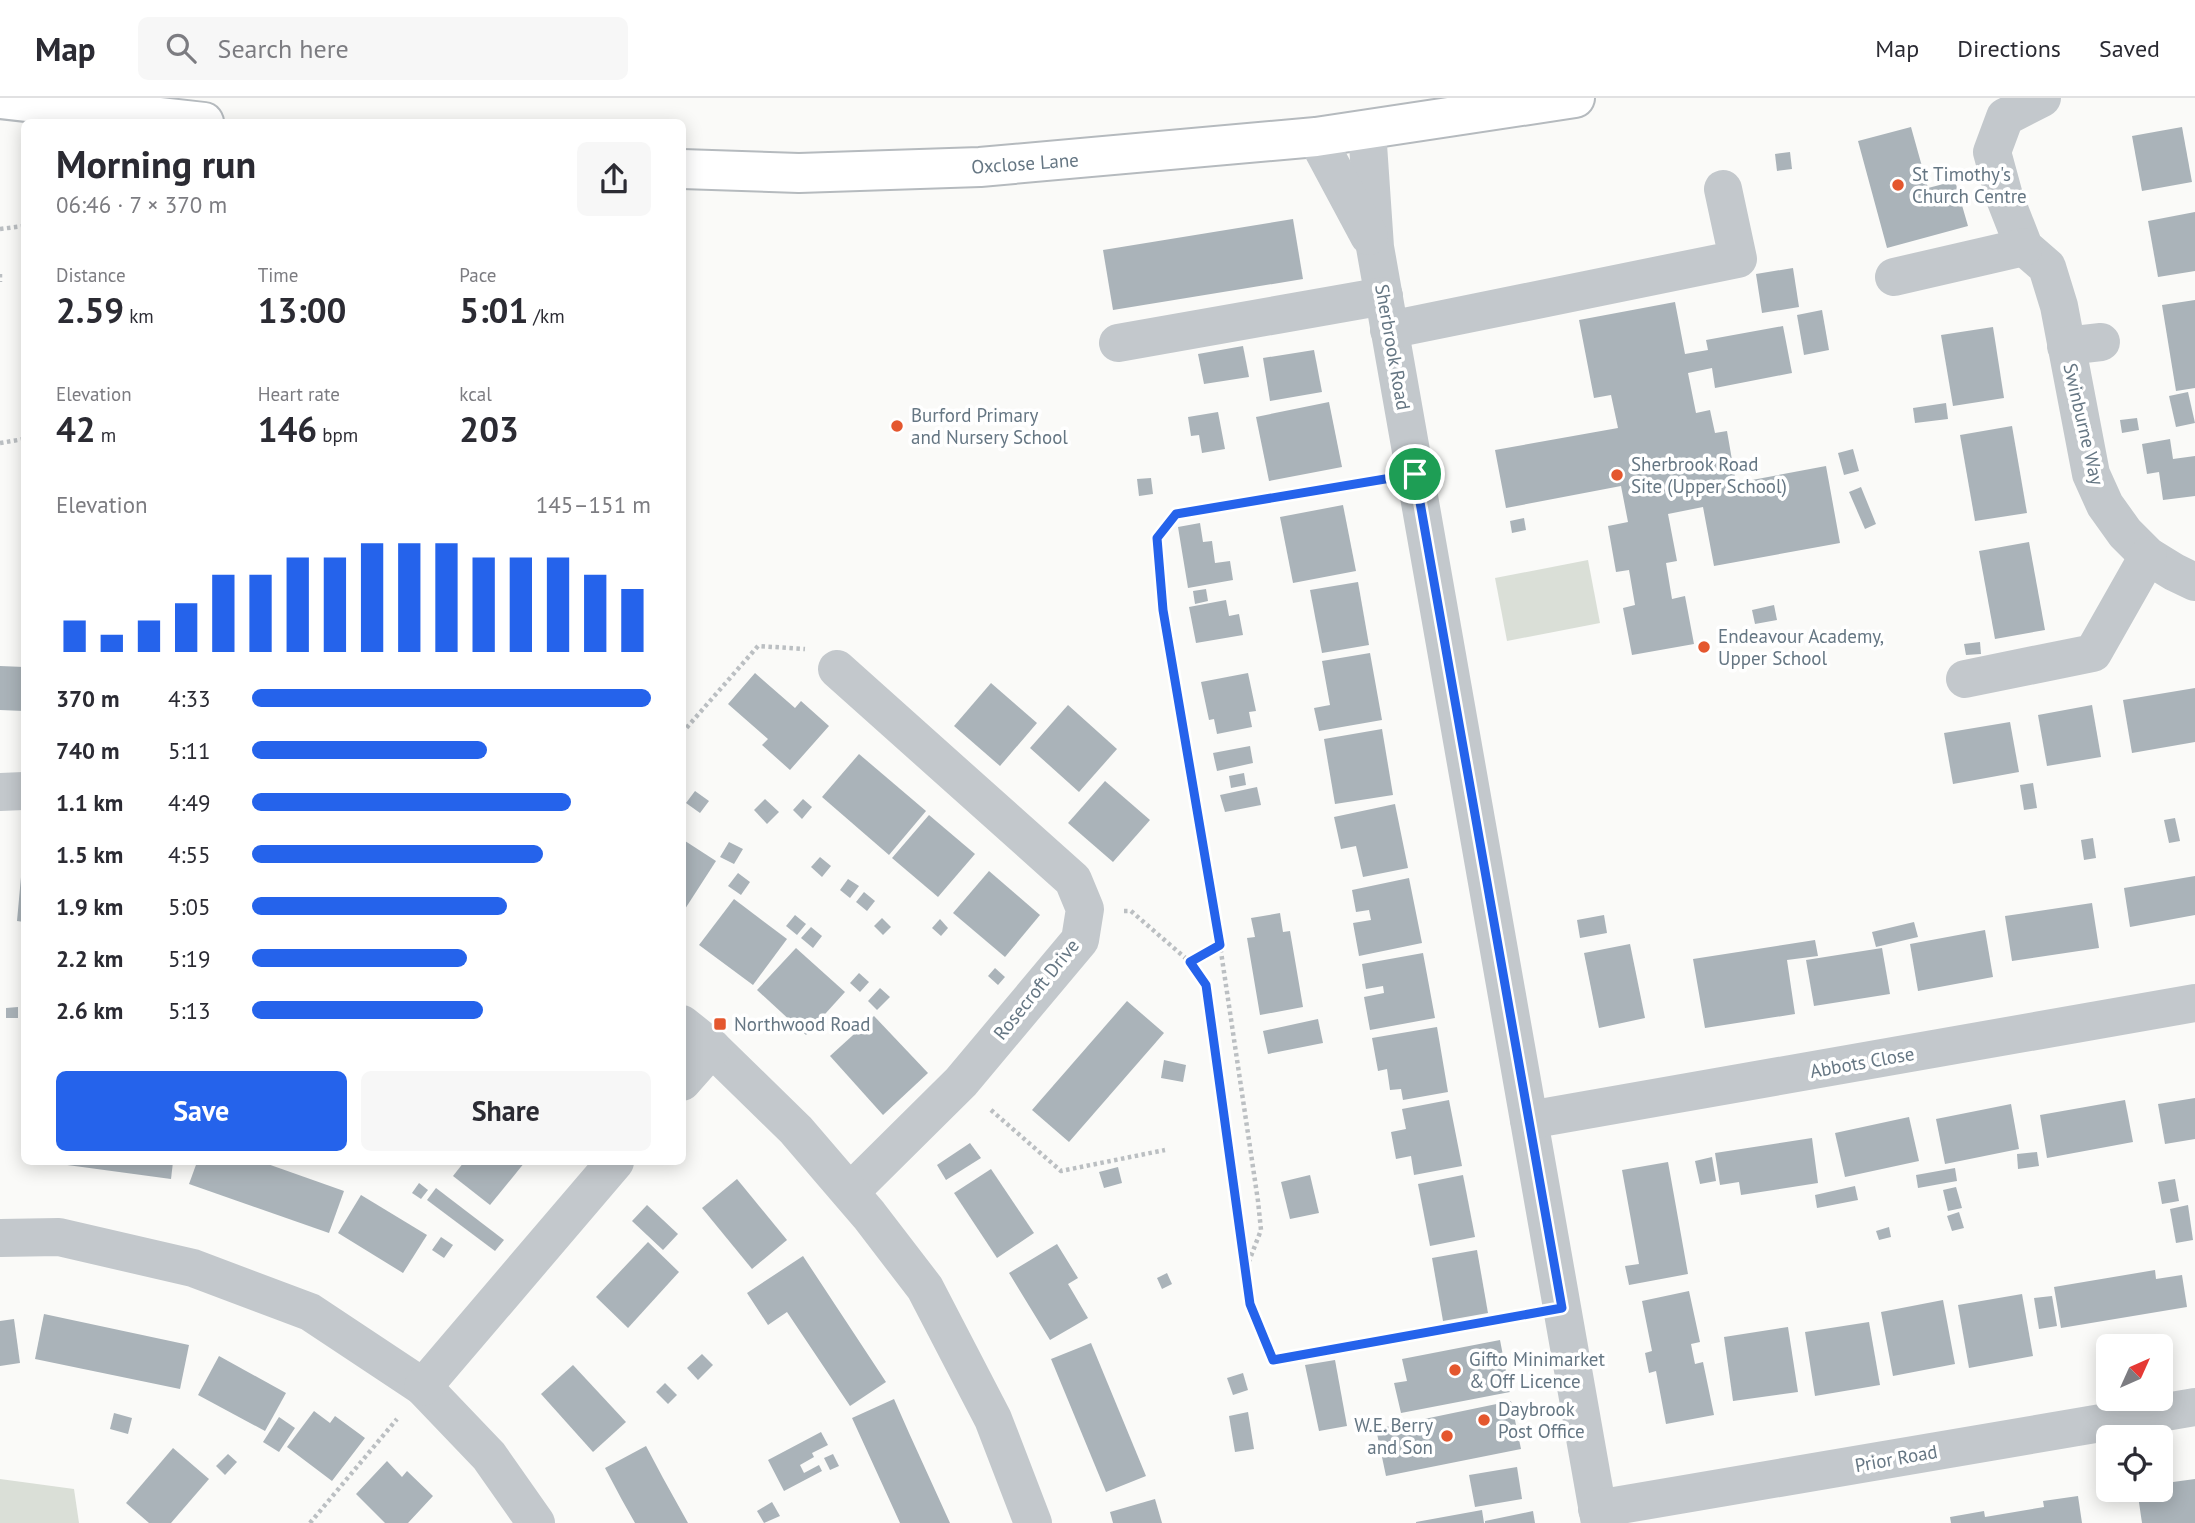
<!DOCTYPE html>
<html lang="en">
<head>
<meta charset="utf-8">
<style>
	:root { --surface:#fff; --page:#f7f7f7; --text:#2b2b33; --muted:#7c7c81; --line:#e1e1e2; --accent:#2563eb }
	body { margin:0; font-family:"PT Sans",sans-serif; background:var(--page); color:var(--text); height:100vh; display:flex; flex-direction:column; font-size:26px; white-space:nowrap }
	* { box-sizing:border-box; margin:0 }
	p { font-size:23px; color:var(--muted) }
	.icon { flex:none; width:38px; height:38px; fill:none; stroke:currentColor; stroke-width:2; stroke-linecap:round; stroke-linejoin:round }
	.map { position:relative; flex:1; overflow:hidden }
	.sheet { position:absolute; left:21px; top:21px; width:665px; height:1046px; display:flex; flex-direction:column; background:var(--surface); border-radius:10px; box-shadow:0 4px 18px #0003 }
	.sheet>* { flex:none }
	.needle { width:46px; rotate:45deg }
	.controls { position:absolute; left:2096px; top:1236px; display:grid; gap:14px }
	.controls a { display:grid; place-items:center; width:77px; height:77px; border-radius:10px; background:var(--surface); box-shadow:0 4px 18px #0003; font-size:35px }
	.pin { position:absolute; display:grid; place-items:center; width:60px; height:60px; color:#fff; margin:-30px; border:4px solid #fff; border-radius:50%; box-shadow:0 2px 7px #0007 }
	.round { display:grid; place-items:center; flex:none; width:74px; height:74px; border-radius:10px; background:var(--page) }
	.summary { display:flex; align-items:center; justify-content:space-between; height:119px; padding:0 35px }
	h1 { font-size:38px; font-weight:800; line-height:52px }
	.figures { display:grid; grid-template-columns:repeat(3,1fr); gap:10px; height:119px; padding:7px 35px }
	.figures div { display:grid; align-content:center }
	.figures b { font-size:35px; font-weight:800 }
	.figures small { font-size:19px; font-weight:400 }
	.figures p { font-size:19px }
	.chart { height:196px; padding:14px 35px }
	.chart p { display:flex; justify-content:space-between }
	.chart svg { width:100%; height:126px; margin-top:7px; stroke:var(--accent); stroke-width:6 }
	.button { display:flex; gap:14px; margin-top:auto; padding:14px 35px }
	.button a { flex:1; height:80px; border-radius:10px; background:var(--accent); color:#fff; font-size:28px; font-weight:800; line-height:80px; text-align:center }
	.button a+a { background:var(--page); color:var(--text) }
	ul { padding:0 35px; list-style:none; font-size:23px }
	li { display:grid; grid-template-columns:112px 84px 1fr; align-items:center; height:52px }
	li i { height:18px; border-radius:9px; background:var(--accent) }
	header { display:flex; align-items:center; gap:42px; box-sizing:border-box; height:98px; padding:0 35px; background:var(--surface); border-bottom:2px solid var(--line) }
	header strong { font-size:33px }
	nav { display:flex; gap:38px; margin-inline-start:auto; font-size:24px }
	.search { width:490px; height:63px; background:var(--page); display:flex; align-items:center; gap:18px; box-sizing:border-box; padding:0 24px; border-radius:10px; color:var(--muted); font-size:26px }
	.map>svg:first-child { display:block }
	.green { fill:#dadfd7 }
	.building { fill:#aab3b9 }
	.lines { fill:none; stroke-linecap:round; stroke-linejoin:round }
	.major-casing { stroke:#b5babe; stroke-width:42 }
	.path { stroke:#bbbfc2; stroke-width:4.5; stroke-dasharray:3.5 3.5; stroke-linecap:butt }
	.minor { stroke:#c3c8cc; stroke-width:38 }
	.major { stroke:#fff; stroke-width:38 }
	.route-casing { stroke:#fff; stroke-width:14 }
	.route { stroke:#2563eb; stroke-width:9 }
	.poi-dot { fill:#e4572e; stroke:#fff; stroke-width:2.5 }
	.labels { text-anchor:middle; stroke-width:7; stroke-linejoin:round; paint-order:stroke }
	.street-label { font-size:19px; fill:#657683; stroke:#fff }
	.poi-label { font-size:19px; fill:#657683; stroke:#fff; text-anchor:start }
</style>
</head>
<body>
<header>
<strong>Map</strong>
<div class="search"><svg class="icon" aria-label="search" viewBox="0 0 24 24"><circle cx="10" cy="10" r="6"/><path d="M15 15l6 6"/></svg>Search here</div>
<nav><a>Map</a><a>Directions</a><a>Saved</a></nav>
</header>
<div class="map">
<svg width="2195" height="1425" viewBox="0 0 2195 1425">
	<rect width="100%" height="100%" fill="#fafaf8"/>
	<g class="green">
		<polygon points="1588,462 1600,525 1507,543 1495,480"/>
		<polygon points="0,1381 74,1391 79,1425 0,1425"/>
	</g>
	<g class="building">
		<polygon points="1911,29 1928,90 1955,83 1968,128 1887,150 1858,43"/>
		<polygon points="2182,29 2192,84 2142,93 2132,38"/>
		<polygon points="1790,54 1792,71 1777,73 1775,56"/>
		<polygon points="2195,114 2195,173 2158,179 2148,123"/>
		<polygon points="1293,121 1303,181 1113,212 1103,152"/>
		<polygon points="1793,170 1799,209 1762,215 1756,176"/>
		<polygon points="2195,202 2195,290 2176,293 2162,207"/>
		<polygon points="1675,204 1685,256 1708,252 1706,242 1783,228 1792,275 1715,290 1712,270 1688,275 1696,315 1710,312 1715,335 1727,333 1736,385 1826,368 1840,445 1714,468 1703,409 1668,416 1677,463 1666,465 1672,501 1685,498 1694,546 1632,557 1623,510 1635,507 1629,472 1616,474 1608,428 1628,424 1621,388 1506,410 1495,352 1618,330 1611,297 1594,300 1579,222"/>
		<polygon points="1822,212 1829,252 1804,257 1797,217"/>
		<polygon points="1993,229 2004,300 1953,308 1941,237"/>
		<polygon points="1243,248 1249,279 1204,286 1198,256"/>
		<polygon points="1314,252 1322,294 1270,303 1263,260"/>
		<polygon points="2188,294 2195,325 2176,329 2169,298"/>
		<polygon points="1329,304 1342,369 1269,383 1256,319"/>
		<polygon points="1946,305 1948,321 1915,325 1913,310"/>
		<polygon points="1218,314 1225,351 1202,355 1199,337 1191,338 1188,319"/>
		<polygon points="2137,320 2139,332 2122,335 2120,322"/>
		<polygon points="2012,328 2027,415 1975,423 1960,337"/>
		<polygon points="2170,341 2173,361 2195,358 2195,398 2163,402 2159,374 2147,376 2142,346"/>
		<polygon points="1853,351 1859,373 1844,377 1838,355"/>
		<polygon points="1151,380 1153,396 1139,398 1137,381"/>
		<polygon points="1861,389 1876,426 1865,431 1849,394"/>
		<polygon points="1343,407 1356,473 1293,485 1280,419"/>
		<polygon points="1524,420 1526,432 1512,435 1510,423"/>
		<polygon points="1200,425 1203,444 1212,443 1215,465 1230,463 1233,482 1188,490 1178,429"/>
		<polygon points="2029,444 2045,532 1995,541 1979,453"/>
		<polygon points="1358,484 1369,547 1322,555 1310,492"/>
		<polygon points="1206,491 1208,503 1195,506 1193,493"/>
		<polygon points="1226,502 1229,518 1239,516 1243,537 1196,545 1189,509"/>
		<polygon points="1774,507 1777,522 1755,526 1752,512"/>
		<polygon points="1980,544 1981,556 1966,557 1964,546"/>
		<polygon points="1370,555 1382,622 1319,633 1314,610 1330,607 1322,563"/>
		<polygon points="0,568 24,569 24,613 0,612"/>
		<polygon points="755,575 795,610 801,603 829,628 790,672 762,647 768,641 728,606"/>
		<polygon points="1248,575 1256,613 1249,614 1252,629 1217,636 1214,621 1209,622 1201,584"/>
		<polygon points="991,585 1037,625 1000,668 954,628"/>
		<polygon points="2195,590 2195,644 2132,655 2123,602"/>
		<polygon points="1068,607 1117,651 1079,694 1030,650"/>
		<polygon points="2092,607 2101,659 2047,668 2038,617"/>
		<polygon points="2010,624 2019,674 1953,686 1944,635"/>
		<polygon points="1382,631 1393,697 1335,706 1324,641"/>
		<polygon points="1250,648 1253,665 1217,673 1213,655"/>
		<polygon points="859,656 926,713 889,757 822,699"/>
		<polygon points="1244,675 1246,687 1231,690 1229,678"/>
		<polygon points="1105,683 1150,722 1113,764 1068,725"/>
		<polygon points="2033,685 2037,710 2024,712 2020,687"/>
		<polygon points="1257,689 1261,707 1225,714 1220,697"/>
		<polygon points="695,693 709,703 700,715 686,705"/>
		<polygon points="765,701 779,714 767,726 754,712"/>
		<polygon points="803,701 812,709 802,721 793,712"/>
		<polygon points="1395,706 1408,770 1363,779 1356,748 1341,751 1334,719"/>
		<polygon points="929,717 975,756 938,799 892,760"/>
		<polygon points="2175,720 2180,743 2169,745 2164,722"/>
		<polygon points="2093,740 2096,760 2084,762 2081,742"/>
		<polygon points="682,741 716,763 685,811 682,810"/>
		<polygon points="729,744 743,751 734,766 720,759"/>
		<polygon points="820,759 831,768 822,779 811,769"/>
		<polygon points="989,773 1040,817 1005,859 953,815"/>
		<polygon points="738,775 750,784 741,797 728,788"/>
		<polygon points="2195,778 2195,817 2130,829 2124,790"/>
		<polygon points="21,779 24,780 24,824 17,823"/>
		<polygon points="1409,780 1422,845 1359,858 1353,825 1371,822 1369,812 1356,814 1352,792"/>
		<polygon points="848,781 859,788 850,800 840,792"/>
		<polygon points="864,794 875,803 867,813 856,804"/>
		<polygon points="734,801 787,841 753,887 699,847"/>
		<polygon points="2092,805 2099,850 2012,863 2005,818"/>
		<polygon points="1280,815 1283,834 1290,833 1303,909 1260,917 1247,840 1255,839 1251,820"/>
		<polygon points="795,817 806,826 797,837 786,828"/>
		<polygon points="1604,817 1607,835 1580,840 1577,822"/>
		<polygon points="882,820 891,829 883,837 874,828"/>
		<polygon points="940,821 948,830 941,838 932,830"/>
		<polygon points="1914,824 1918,839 1876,849 1872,834"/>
		<polygon points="811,829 822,838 813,850 801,840"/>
		<polygon points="1985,832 1993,879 1918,893 1910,846"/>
		<polygon points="1815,842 1818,858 1787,862 1795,916 1705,930 1693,861"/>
		<polygon points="1630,846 1645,920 1599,930 1584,855"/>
		<polygon points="796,850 845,894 806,937 757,892"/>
		<polygon points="1882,850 1890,896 1814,908 1806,862"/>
		<polygon points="1423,855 1435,920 1370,932 1364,899 1384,895 1383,888 1366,891 1362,866"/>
		<polygon points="995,870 1005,879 998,887 988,878"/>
		<polygon points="859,875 869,884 860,894 850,885"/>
		<polygon points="880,890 890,899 877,912 868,903"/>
		<polygon points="1127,903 1164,935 1069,1044 1032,1012"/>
		<polygon points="18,909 18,920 6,920 6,910"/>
		<polygon points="874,918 928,975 883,1017 830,958"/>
		<polygon points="1318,921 1323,945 1268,956 1263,933"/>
		<polygon points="1437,929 1448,994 1403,1002 1401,991 1390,992 1387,971 1378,973 1372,940"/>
		<polygon points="1164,962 1186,967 1183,984 1161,980"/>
		<polygon points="2195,1000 2195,1041 2165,1046 2158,1006"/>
		<polygon points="1449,1002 1462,1068 1414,1077 1411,1058 1396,1061 1391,1034 1406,1031 1402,1011"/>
		<polygon points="2125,1002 2133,1044 2047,1060 2040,1017"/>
		<polygon points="2011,1006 2019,1051 1945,1066 1936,1021"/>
		<polygon points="1909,1019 1919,1063 1845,1079 1835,1035"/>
		<polygon points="1812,1040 1818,1085 1741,1097 1739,1084 1720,1087 1715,1055"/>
		<polygon points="970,1045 981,1060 946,1082 937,1067"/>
		<polygon points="2037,1054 2039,1068 2018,1071 2017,1056"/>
		<polygon points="1712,1059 1716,1083 1700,1086 1695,1063"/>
		<polygon points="45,1064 173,1064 171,1081"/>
		<polygon points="197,1064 262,1064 344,1093 329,1135 189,1086"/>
		<polygon points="464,1064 525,1064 490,1107 453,1078"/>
		<polygon points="1668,1064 1688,1176 1629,1187 1625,1168 1639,1166 1622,1072"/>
		<polygon points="1118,1069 1122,1085 1104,1090 1099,1074"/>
		<polygon points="1955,1070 1957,1083 1918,1090 1916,1077"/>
		<polygon points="991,1071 1034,1135 997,1160 954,1095"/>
		<polygon points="1310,1077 1319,1115 1290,1121 1281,1084"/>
		<polygon points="1463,1077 1475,1139 1430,1148 1418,1086"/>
		<polygon points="737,1081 787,1142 752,1171 702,1110"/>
		<polygon points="2175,1081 2179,1103 2162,1106 2158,1084"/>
		<polygon points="419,1085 428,1092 421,1101 412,1095"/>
		<polygon points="1855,1088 1858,1102 1817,1110 1815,1097"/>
		<polygon points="1956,1089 1962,1110 1948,1113 1943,1092"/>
		<polygon points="436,1090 504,1142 495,1153 427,1102"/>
		<polygon points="361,1097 427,1137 403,1175 338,1135"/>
		<polygon points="647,1107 678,1136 663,1152 632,1123"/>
		<polygon points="2188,1107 2193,1142 2176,1145 2170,1111"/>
		<polygon points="1959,1114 1964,1130 1952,1133 1947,1118"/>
		<polygon points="1889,1129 1891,1139 1879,1142 1876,1133"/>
		<polygon points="441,1139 453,1147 444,1160 432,1152"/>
		<polygon points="648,1144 679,1174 628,1230 596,1199"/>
		<polygon points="1057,1146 1078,1180 1068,1186 1088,1220 1050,1242 1009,1175"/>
		<polygon points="1477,1152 1488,1215 1443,1223 1432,1160"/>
		<polygon points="803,1158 886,1284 850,1308 787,1214 768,1227 747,1195"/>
		<polygon points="2155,1172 2156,1181 2182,1177 2187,1209 2061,1230 2054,1189"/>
		<polygon points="1167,1175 1172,1186 1162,1191 1157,1180"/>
		<polygon points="1689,1193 1700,1244 1691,1246 1695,1266 1703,1264 1714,1317 1666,1326 1656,1273 1649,1275 1645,1255 1652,1253 1642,1203"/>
		<polygon points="2022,1196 2033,1258 1969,1270 1958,1207"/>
		<polygon points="2052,1198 2057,1228 2039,1231 2034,1200"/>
		<polygon points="1943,1202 1955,1266 1893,1278 1881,1214"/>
		<polygon points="44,1216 189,1247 180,1291 35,1261"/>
		<polygon points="14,1221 20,1265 0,1268 0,1223"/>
		<polygon points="1869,1224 1880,1287 1815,1298 1805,1234"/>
		<polygon points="1788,1229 1798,1294 1733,1303 1724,1239"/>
		<polygon points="1500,1242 1510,1294 1401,1315 1394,1285 1407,1283 1402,1261"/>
		<polygon points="1091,1245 1146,1378 1106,1394 1051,1261"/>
		<polygon points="702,1256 713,1267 698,1282 687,1270"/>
		<polygon points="219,1258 286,1295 265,1333 198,1297"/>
		<polygon points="1335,1262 1347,1328 1319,1333 1305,1267"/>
		<polygon points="573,1267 626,1324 593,1354 541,1296"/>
		<polygon points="1243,1275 1248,1292 1233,1297 1227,1280"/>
		<polygon points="665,1285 677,1297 668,1306 656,1294"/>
		<polygon points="894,1301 909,1335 950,1425 900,1425 852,1320"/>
		<polygon points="1511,1303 1521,1351 1386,1378 1376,1331"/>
		<polygon points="314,1313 330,1325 335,1318 365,1340 332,1383 287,1349"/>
		<polygon points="1248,1314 1254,1351 1235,1354 1229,1318"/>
		<polygon points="114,1315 132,1320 128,1336 110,1331"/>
		<polygon points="279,1319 295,1330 279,1354 263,1344"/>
		<polygon points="821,1334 828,1347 812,1355 814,1359 800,1367 804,1375 819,1367 822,1373 784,1393 768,1362"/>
		<polygon points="646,1348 663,1380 688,1425 635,1425 622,1402 605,1370"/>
		<polygon points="173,1350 209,1381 171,1425 149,1425 126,1405"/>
		<polygon points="228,1356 237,1364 225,1377 216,1368"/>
		<polygon points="833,1356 839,1368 830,1372 824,1360"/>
		<polygon points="387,1363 402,1379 407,1373 433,1398 408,1425 385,1425 356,1396"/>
		<polygon points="1517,1369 1522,1401 1475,1409 1469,1377"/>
		<polygon points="2172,1379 2173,1384 2195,1381 2195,1425 2142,1425 2137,1391 2161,1391 2161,1380"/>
		<polygon points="2078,1398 2082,1425 1951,1425 1950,1419 1984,1413 1985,1419 2044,1409 2043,1403"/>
		<polygon points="1155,1401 1162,1425 1113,1425 1110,1414"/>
		<polygon points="772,1404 780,1418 764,1425 757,1413"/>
		<polygon points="1482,1412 1484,1425 1416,1425 1416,1424"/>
		<polygon points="1533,1413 1535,1425 1485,1425 1485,1423"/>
	</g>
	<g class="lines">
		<defs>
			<g id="major">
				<polyline points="0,1 204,24"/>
				<polyline points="682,71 799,75 980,69 1316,39 1575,0"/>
			</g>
		</defs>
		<use href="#major" class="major-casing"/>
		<g class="path">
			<polyline points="0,131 24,128"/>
			<polyline points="0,176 0,184"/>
			<polyline points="0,345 24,341"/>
			<polyline points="682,635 758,548 805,551"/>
			<polyline points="1124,813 1131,813 1190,864 1206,887 1250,1206 1273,1262 1525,1217"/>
			<polyline points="1190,864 1220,847"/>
			<polyline points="991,1012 1061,1073 1165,1052"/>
			<polyline points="1246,1171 1261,1132 1258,1103 1220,847 1163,512 1157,440 1176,416 1375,382"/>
			<polyline points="310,1425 397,1321"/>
		</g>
		<g class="minor">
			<polyline points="2042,0 2005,19 1992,54 2004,98 2024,149 2047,169 2059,208 2091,376 2105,407 2125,435 2148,458 2174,474 2195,484"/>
			<polyline points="1367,32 1375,149 1600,1425"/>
			<polyline points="1316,39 1369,138"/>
			<polyline points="1894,179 2024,149"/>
			<polyline points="1389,232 1738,161 1723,91"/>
			<polyline points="1118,245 1384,198"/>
			<polyline points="2066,248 2101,244"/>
			<polyline points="837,571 1073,782 1085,811 1080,842 961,984 850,1094"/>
			<polyline points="1965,581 2093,555 2148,458"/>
			<polyline points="0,694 24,693"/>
			<polyline points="682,926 712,950 796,1032 869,1117 925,1190 993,1321 1033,1425"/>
			<polyline points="682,984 712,950"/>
			<polyline points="1529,1022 2195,905"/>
			<polyline points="0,1140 59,1139 193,1170 310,1214 423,1289 489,1358 536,1425"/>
			<polyline points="423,1289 615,1064"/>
			<polyline points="1597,1411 2195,1309"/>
		</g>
		<use href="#major" class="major"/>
	</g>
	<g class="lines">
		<defs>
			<polygon id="route" points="1415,376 1562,1210 1273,1262 1250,1206 1206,887 1190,864 1220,847 1163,512 1157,440 1176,416"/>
		</defs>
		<use href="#route" class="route-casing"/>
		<use href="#route" class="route"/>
	</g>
	<g class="poi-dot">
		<circle cx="1898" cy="87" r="7"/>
		<circle cx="897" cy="328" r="7"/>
		<circle cx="1617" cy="377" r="7"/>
		<circle cx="1704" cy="549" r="7"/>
		<rect x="713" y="919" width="14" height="14" rx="3.5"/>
		<circle cx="1455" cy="1272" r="7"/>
		<circle cx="1484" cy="1322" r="7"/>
		<circle cx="1447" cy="1338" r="7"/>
	</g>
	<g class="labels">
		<g class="street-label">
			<text transform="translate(1025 65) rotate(-4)" y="7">Oxclose Lane</text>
			<text transform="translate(1393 249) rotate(80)" y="7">Sherbrook Road</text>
			<text transform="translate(2084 326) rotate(77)" y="7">Swinburne Way</text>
			<text transform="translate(1036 891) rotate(-51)" y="7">Rosecroft Drive</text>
			<text transform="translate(1862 964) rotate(-10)" y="7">Abbots Close</text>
			<text transform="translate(1896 1360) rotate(-10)" y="7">Prior Road</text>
		</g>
		<g class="poi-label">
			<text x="1912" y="83">St Timothy's<tspan x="1912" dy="22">Church Centre</tspan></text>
			<text x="911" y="324">Burford Primary<tspan x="911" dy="22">and Nursery School</tspan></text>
			<text x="1631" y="373">Sherbrook Road<tspan x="1631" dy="22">Site (Upper School)</tspan></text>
			<text x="1718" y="545">Endeavour Academy,<tspan x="1718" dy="22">Upper School</tspan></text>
			<text x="734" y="933">Northwood Road</text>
			<text x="1469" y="1268">Gifto Minimarket<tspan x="1469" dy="22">&amp; Off Licence</tspan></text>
			<text x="1498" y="1318">Daybrook<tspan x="1498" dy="22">Post Office</tspan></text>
			<text x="1433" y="1334" text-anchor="end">W.E. Berry<tspan x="1433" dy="22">and Son</tspan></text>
		</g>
	</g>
</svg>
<div class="controls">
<a><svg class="needle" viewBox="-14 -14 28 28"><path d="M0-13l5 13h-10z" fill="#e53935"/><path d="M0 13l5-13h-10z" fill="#7c7c81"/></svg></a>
<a><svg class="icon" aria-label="locate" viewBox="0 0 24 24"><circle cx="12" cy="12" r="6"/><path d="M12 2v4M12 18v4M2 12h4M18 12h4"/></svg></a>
</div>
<div class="pin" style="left:1415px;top:376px;background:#1e9e55"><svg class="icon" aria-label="arrive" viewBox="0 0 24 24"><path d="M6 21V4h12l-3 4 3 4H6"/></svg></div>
<section class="sheet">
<div class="summary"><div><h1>Morning run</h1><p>06:46 · 7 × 370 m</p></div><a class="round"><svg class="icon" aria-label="share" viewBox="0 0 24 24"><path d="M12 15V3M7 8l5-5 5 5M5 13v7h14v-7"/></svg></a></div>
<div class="figures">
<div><p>Distance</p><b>2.59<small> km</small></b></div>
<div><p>Time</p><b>13:00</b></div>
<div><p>Pace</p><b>5:01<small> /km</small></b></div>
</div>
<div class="figures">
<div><p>Elevation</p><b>42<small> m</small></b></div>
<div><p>Heart rate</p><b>146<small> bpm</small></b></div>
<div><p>kcal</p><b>203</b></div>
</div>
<div class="chart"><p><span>Elevation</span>145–151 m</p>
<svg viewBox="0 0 160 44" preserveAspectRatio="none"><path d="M5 44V33M15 44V38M25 44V33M35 44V27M45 44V17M55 44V17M65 44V11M75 44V11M85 44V6M95 44V6M105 44V6M115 44V11M125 44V11M135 44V11M145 44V17M155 44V22"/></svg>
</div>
<ul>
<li><b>370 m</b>4:33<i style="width:100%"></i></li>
<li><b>740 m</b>5:11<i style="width:59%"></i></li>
<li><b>1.1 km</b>4:49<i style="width:80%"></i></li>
<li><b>1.5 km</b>4:55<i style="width:73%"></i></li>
<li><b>1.9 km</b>5:05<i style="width:64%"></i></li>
<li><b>2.2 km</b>5:19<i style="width:54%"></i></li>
<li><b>2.6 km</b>5:13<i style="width:58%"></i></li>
</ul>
<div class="button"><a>Save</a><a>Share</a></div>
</section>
</div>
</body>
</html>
